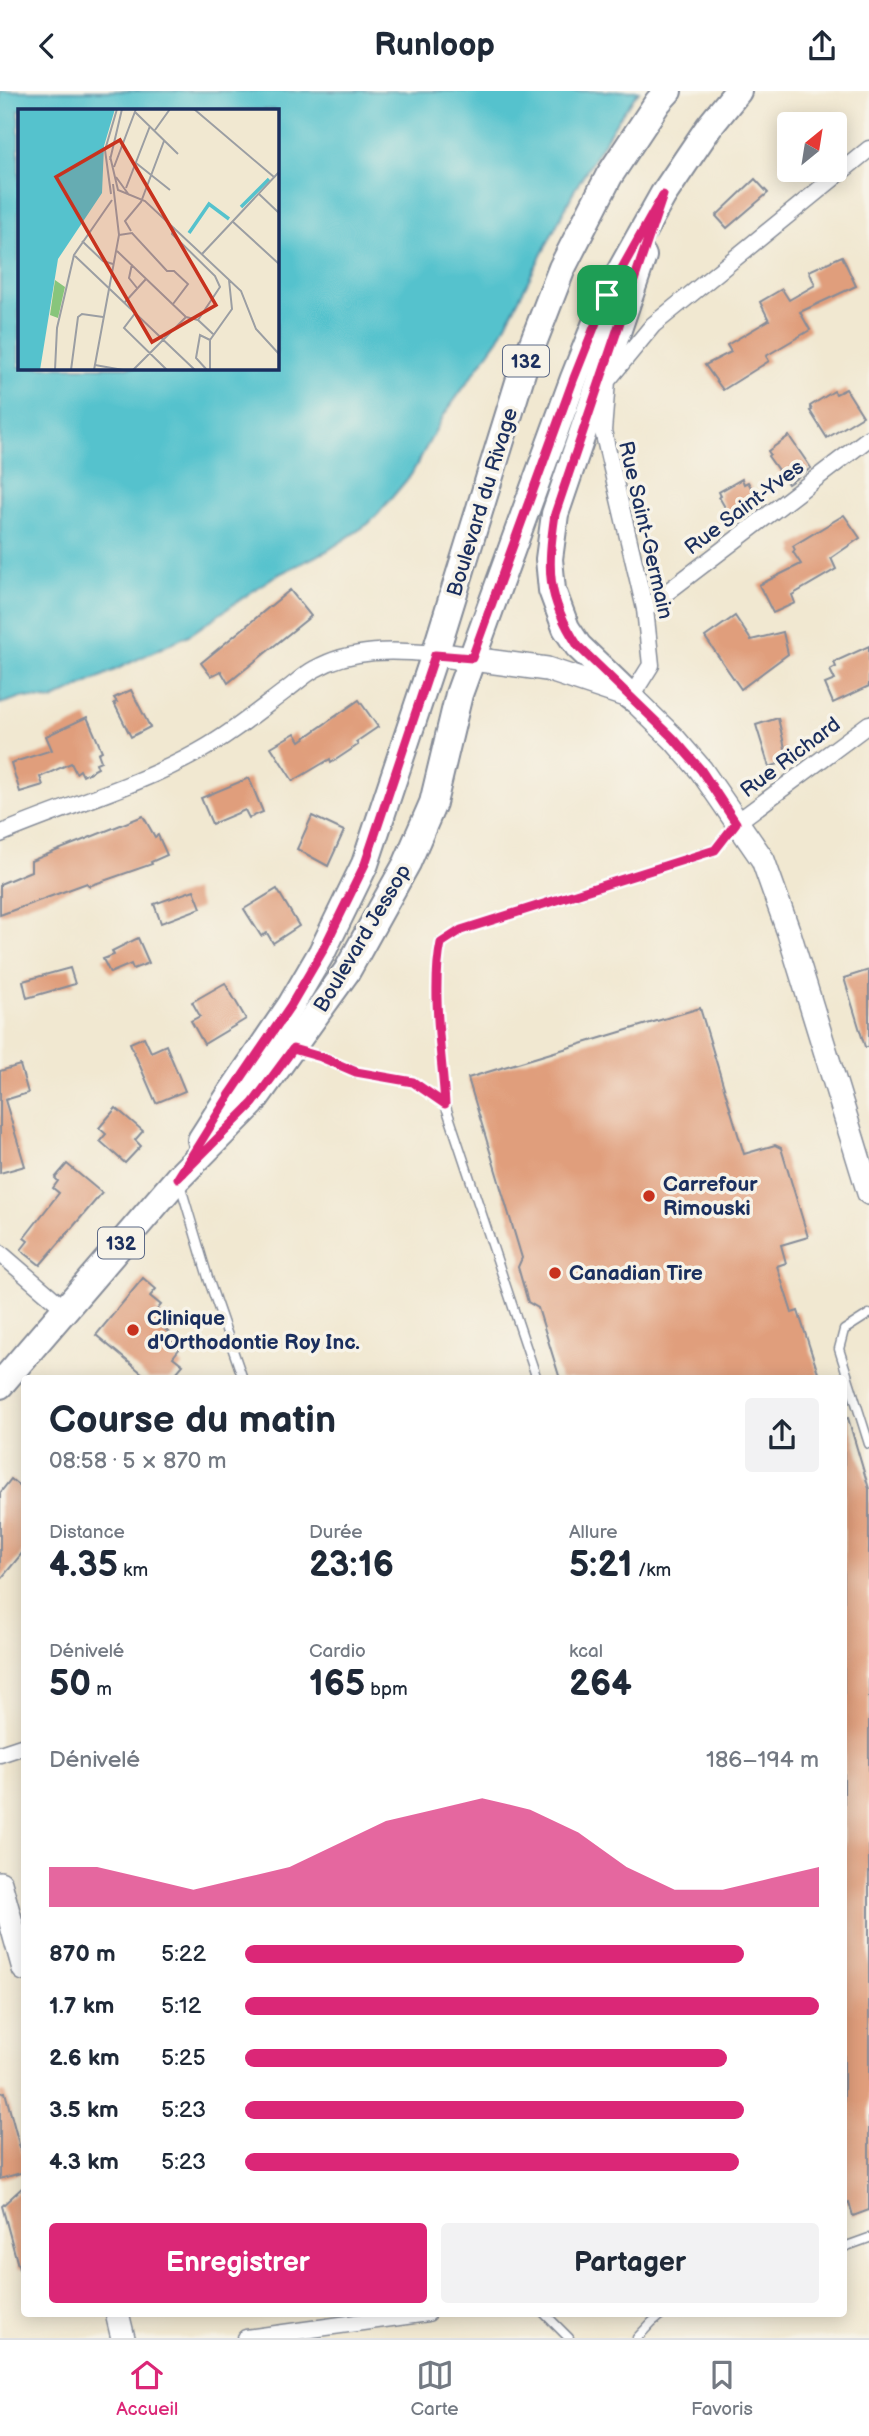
<!DOCTYPE html>
<html lang="fr">
<head>
<meta charset="utf-8">
<style>
	:root { --surface:#fff; --page:#f2f2f3; --text:#1f2937; --muted:#747a83; --line:#e0e1e3; --accent:#db2777 }
	body { margin:0; font-family:"Balsamiq Sans",sans-serif; background:var(--page); color:var(--text); height:100vh; display:flex; flex-direction:column; font-size:26px; white-space:nowrap }
	* { box-sizing:border-box; margin:0 }
	p { font-size:23px; color:var(--muted) }
	.icon { flex:none; width:38px; height:38px; fill:none; stroke:currentColor; stroke-width:2; stroke-linecap:round; stroke-linejoin:round }
	.map { position:relative; flex:1; overflow:hidden }
	.sheet { position:absolute; left:21px; top:1284px; width:826px; height:942px; display:flex; flex-direction:column; background:var(--surface); border-radius:7px; box-shadow:0 4px 18px #0003 }
	.sheet>* { flex:none }
	.needle { width:46px; rotate:30deg }
	.tools { position:absolute; left:777px; top:21px; display:grid; gap:14px }
	.tools a { display:grid; place-items:center; width:70px; height:70px; border-radius:7px; background:var(--surface); box-shadow:0 4px 18px #0003; font-size:35px }
	.pin { position:absolute; display:grid; place-items:center; width:60px; height:60px; color:#fff; margin:-30px; border-radius:14px; box-shadow:0 4px 10px #0006 }
	.round { display:grid; place-items:center; flex:none; width:74px; height:74px; border-radius:7px; background:var(--page) }
	.head { display:flex; align-items:center; justify-content:space-between; height:119px; padding:0 28px }
	h1 { font-size:38px; font-weight:600; line-height:52px }
	.figures { display:grid; grid-template-columns:repeat(3,1fr); gap:10px; height:119px; padding:7px 28px }
	.figures div { display:grid; align-content:center }
	.figures b { font-size:35px; font-weight:600 }
	.figures small { font-size:19px; font-weight:400 }
	.figures p { font-size:19px }
	.chart { height:196px; padding:14px 28px }
	.chart p { display:flex; justify-content:space-between }
	.chart svg { width:100%; height:126px; margin-top:7px; fill:var(--accent); opacity:.7 }
	.action { display:flex; gap:14px; margin-top:auto; padding:14px 28px }
	.action a { flex:1; height:80px; border-radius:7px; background:var(--accent); color:#fff; font-size:28px; font-weight:600; line-height:80px; text-align:center }
	.action a+a { background:var(--page); color:var(--text) }
	ul { padding:0 28px; list-style:none; font-size:23px }
	li { display:grid; grid-template-columns:112px 84px 1fr; align-items:center; height:52px }
	li i { height:18px; border-radius:9px; background:var(--accent) }
	header { display:flex; justify-content:space-between; align-items:center; height:91px; padding:0 28px; background:var(--surface); font-size:32px; font-weight:600 }
	.tab-bar { display:flex; justify-content:space-around; align-items:center; height:98px; border-top:2px solid var(--line); background:var(--surface); font-size:19px; color:var(--muted) }
	.tab-bar a { display:grid; justify-items:center; gap:4px }
	.tab-bar .active { color:var(--accent) }
	.map>svg:first-child { display:block }
	.water { fill:#55c2cd; stroke:#387896; stroke-width:2; fill-rule:evenodd }
	.building { fill:#e09e7b }
	.lines { fill:none; stroke-linecap:round; stroke-linejoin:round }
	.lane-casing { stroke:#868c98; stroke-width:11 }
	.street-casing { stroke:#868c98; stroke-width:19 }
	.secondary-casing { stroke:#868c98; stroke-width:26 }
	.primary-casing { stroke:#868c98; stroke-width:30 }
	.lane { stroke:#fff; stroke-width:8 }
	.street { stroke:#fff; stroke-width:16 }
	.secondary { stroke:#fff; stroke-width:23 }
	.primary { stroke:#fff; stroke-width:26 }
	.route-casing { stroke:#fff; stroke-width:14 }
	.route { stroke:#db2777; stroke-width:9 }
	.poi-dot { fill:#c8321e; stroke:#f7f3e8; stroke-width:2.5 }
	.labels { text-anchor:middle; stroke-width:7; stroke-linejoin:round; paint-order:stroke }
	.shield { fill:#f7f3e8; stroke:#5d6a87; stroke-width:2 }
	.shield-label { font-size:19px; font-weight:bold; fill:#1b2f5e }
	.street-label { font-size:21px; fill:#1b2f5e; stroke:#f7f3e8 }
	.poi-label { font-size:21px; font-weight:bold; fill:#1b2f5e; stroke:#f7f3e8; text-anchor:start }
	.inset-river { fill:none; stroke:#55c2cd; stroke-width:3.5 }
	.inset-road { fill:none; stroke:#9b9ea3; stroke-width:2 }
	.view { fill:#c8321e; fill-opacity:0.15; stroke:#c8321e; stroke-width:3.5 }
	.inset-edge { fill:none; stroke:#1b2f5e; stroke-width:3.5 }
</style>
</head>
<body>
<header><svg class="icon" aria-label="back" viewBox="0 0 24 24"><path d="M15 5l-7 7 7 7"/></svg>Runloop<svg class="icon" aria-label="share" viewBox="0 0 24 24"><path d="M12 15V3M7 8l5-5 5 5M5 13v7h14v-7"/></svg></header>
<div class="map">
<svg width="869" height="2247" viewBox="0 0 869 2247">
	<rect width="100%" height="100%" fill="#f7f3e8"/>
	<filter id="ink" filterUnits="userSpaceOnUse"><feTurbulence type="fractalNoise" baseFrequency=".0143" numOctaves="2"/><feDisplacementMap in="SourceGraphic" scale="14" xChannelSelector="R" yChannelSelector="G"/><feConvolveMatrix kernelMatrix="1 2 1 2 8 2 1 2 1" color-interpolation-filters="sRGB"/></filter>
	<filter id="wash" filterUnits="userSpaceOnUse"><feTurbulence type="fractalNoise" baseFrequency=".00686" numOctaves="4" result="noise"/><feDisplacementMap in="SourceGraphic" scale="28" xChannelSelector="R" yChannelSelector="G"/><feGaussianBlur stdDeviation="1.57" result="paint"/><feColorMatrix in="noise" values="0 0 0 0 0 0 0 0 0 0 0 0 0 0 0 0 0 1.4 0 .05"/><feComposite in="paint" operator="in"/></filter>
	<g filter="url(#wash)">
		<rect width="100%" height="100%" fill="#f1e8d1"/>
		<path class="water" d="M0,0h639l-22,30 -42,68 -76,149 -55,77 -33,60 -33,39 -10,10 -41,27 -54,26 -82,57 -139,66 -30,-3 -22,7zM19,19h257v257h-257z"/>
		<g id="blocks">
			<g class="building">
				<polygon points="755,88 768,102 727,137 716,125"/>
				<polygon points="842,165 856,195 800,221 810,239 766,265 769,270 723,299 705,274 731,261 727,254 769,229 760,211 782,198 789,209 815,194 809,180"/>
				<polygon points="846,298 863,325 827,347 810,320 812,319 810,315 834,300 836,303"/>
				<polygon points="789,345 811,377 788,393 768,365 770,363 768,360"/>
				<polygon points="742,388 744,393 748,391 762,416 734,432 719,406 721,405 719,401"/>
				<polygon points="844,424 860,447 831,467 836,478 792,504 795,512 773,522 759,494 801,473 793,461 795,459 793,455"/>
				<polygon points="290,499 311,525 228,592 221,580 211,585 201,572"/>
				<polygon points="735,525 751,549 783,541 788,563 741,598 705,546"/>
				<polygon points="869,555 869,595 833,612 825,593 835,589 830,579 836,576 834,571"/>
				<polygon points="131,599 150,636 131,646 114,612 117,611 114,607"/>
				<polygon points="359,609 378,636 356,651 358,654 331,672 330,668 293,690 271,656 295,642 300,650"/>
				<polygon points="87,626 102,660 98,662 101,670 96,672 98,677 83,685 80,679 76,682 71,672 40,686 43,694 20,701 11,672 52,659 46,645"/>
				<polygon points="778,627 788,670 769,676 756,634"/>
				<polygon points="249,687 263,721 249,727 245,719 212,733 201,707"/>
				<polygon points="143,725 155,746 158,744 167,764 151,771 152,773 89,795 87,792 0,824 0,793 31,780 31,770"/>
				<polygon points="312,725 344,740 328,775 297,758"/>
				<polygon points="277,798 299,835 273,852 267,842 261,845 244,818"/>
				<polygon points="194,799 201,817 161,832 154,813"/>
				<polygon points="138,847 149,872 133,878 131,873 110,882 103,868 114,864 112,860"/>
				<polygon points="70,877 75,893 27,907 23,890"/>
				<polygon points="869,879 869,956 865,956 844,887"/>
				<polygon points="225,892 246,928 204,953 191,930 200,925 192,911"/>
				<polygon points="700,917 744,1063 775,1054 781,1057 808,1146 781,1154 786,1172 777,1175 792,1222 798,1220 820,1288 560,1288 538,1217 528,1211 518,1176 522,1167 468,987"/>
				<polygon points="144,946 151,961 166,954 185,1000 156,1012 130,952"/>
				<polygon points="20,974 28,1002 5,1009 25,1075 0,1082 0,980"/>
				<polygon points="116,1017 143,1040 135,1049 141,1055 125,1072 100,1050 106,1043 99,1037"/>
				<polygon points="67,1073 102,1102 40,1174 21,1159 28,1150 24,1147 59,1102 53,1097 58,1090 55,1087"/>
				<polygon points="143,1187 156,1198 150,1205 161,1214 156,1220 167,1229 161,1235 172,1244 169,1248 180,1257 173,1266 183,1274 171,1288 149,1288 96,1244"/>
				<polygon points="848,1327 869,1398 869,2119 853,2125 849,2111 844,2113 844,1328"/>
				<polygon points="11,1388 24,1399 24,1460 0,1489 0,1402"/>
				<polygon points="5,2001 24,2072 24,2081 0,2088 0,2002"/>
				<polygon points="24,2095 24,2177 19,2178 2,2115"/>
			</g>
		</g>
	</g>
	<g filter="url(#ink)">
		<use href="#blocks" fill-opacity="0" stroke="#868c98" stroke-width="2"/>
		<g class="lines">
			<defs>
				<g id="lane">
					<polyline points="296,959 322,966 356,981 413,991 445,1013 537,1288"/>
					<path d="M445,1013c-3,-49 -14,-114 -4,-161l20,-13 253,-80 21,-25"/>
					<polyline points="180,1093 209,1190 243,1288"/>
					<polyline points="869,1223 844,1239 839,1258 869,1353"/>
					<polyline points="844,2156 869,2147"/>
					<polyline points="544,2222 569,2247"/>
					<polyline points="637,2247 652,2231 663,2222"/>
				</g>
				<g id="street">
					<polyline points="645,518 869,347"/>
					<polyline points="631,606 651,574 645,518 603,340 607,290 653,234 869,58"/>
					<polyline points="736,732 869,633"/>
					<path d="M0,743c65,-28 136,-47 198,-82 31,-17 59,-40 87,-61 10,-7 20,-17 30,-22 37,-21 80,-19 120,-15"/>
					<polyline points="0,1162 65,1218"/>
					<polyline points="0,1663 24,1655"/>
					<polyline points="246,2247 428,2222"/>
				</g>
				<g id="secondary">
					<polyline points="435,563 547,578 631,606 674,648 701,679 763,769 789,842 869,1102"/>
					<polyline points="0,1792 24,1878"/>
					<polyline points="117,2222 123,2247"/>
				</g>
				<g id="primary">
					<polyline points="631,606 578,555 566,537 552,499 549,468 555,423 643,165"/>
					<polyline points="201,1049 231,1002 291,914 322,861 365,773 435,563 523,278 562,177 609,85 658,11 668,0"/>
					<polyline points="0,1294 178,1087 252,1012 347,880 407,772 433,712 459,603 574,287 607,204 663,104 709,36 738,0"/>
				</g>
			</defs>
			<use href="#lane" class="lane-casing"/>
			<use href="#street" class="street-casing"/>
			<use href="#secondary" class="secondary-casing"/>
			<use href="#primary" class="primary-casing"/>
			<use href="#lane" class="lane"/>
			<use href="#street" class="street"/>
			<use href="#secondary" class="secondary"/>
			<use href="#primary" class="primary"/>
		</g>
	</g>
	<g class="lines" filter="url(#ink)">
		<defs>
			<path id="route" d="M663,104l-108,319c-8,55 -9,83 23,132l96,93 27,31 35,53 -21,27 -254,80 -20,13c-10,47 1,112 4,161l-32,-22 -57,-10 -35,-15 -28,-8 -40,54 -75,75 53,-85 60,-88 31,-53 43,-88 70,-209 37,3 102,-280 33,-83z"/>
		</defs>
		<use href="#route" class="route-casing"/>
		<use href="#route" class="route"/>
	</g>
	<g class="poi-dot">
		<circle cx="649" cy="1105" r="7"/>
		<circle cx="555" cy="1182" r="7"/>
		<circle cx="133" cy="1239" r="7"/>
	</g>
	<g class="labels">
		<g class="shield">
			<rect x="503" y="254.5" width="46" height="31" rx="5"/>
			<rect x="98" y="1136.5" width="46" height="31" rx="5"/>
		</g>
		<g class="shield-label">
			<text x="526" y="277">132</text>
			<text x="121" y="1159">132</text>
		</g>
		<g class="street-label">
			<text transform="translate(482 411) rotate(-73)" y="7">Boulevard du Rivage</text>
			<text transform="translate(744 416) rotate(-37)" y="7">Rue Saint-Yves</text>
			<text transform="translate(646 439) rotate(77)" y="7">Rue Saint-Germain</text>
			<text transform="translate(790 666) rotate(-37)" y="7">Rue Richard</text>
			<text transform="translate(362 847) rotate(-59)" y="7">Boulevard Jessop</text>
		</g>
		<g class="poi-label">
			<text x="663" y="1100">Carrefour<tspan x="663" dy="24">Rimouski</tspan></text>
			<text x="569" y="1189">Canadian Tire</text>
			<text x="147" y="1234">Clinique<tspan x="147" dy="24">d'Orthodontie Roy Inc.</tspan></text>
		</g>
	</g>
	<g transform="translate(18 18)">
		<rect width="261" height="261" fill="#f1e8d1"/>
		<path d="M37,171l10,7 -7,31 -8,-3z" fill="#88c57b"/>
		<path d="M0,0h97l-11,37 -2,47 -44,66 -18,111h-22z" fill="#55c2cd"/>
		<path class="inset-river" d="M223,98l28,-28M171,124l20,-29 20,15"/>
		<path class="inset-road" d="M176,0l80,68M117,3l43,42M137,21l15,-21M92,47l8,34 27,11 96,90 15,38 23,25M92,51l12,-51M118,54l34,27M96,58l22,-58M98,68l13,18M108,79l24,-62M93,85l-6,-44 12,-41M241,85l20,19M214,112l47,43M156,118l-2,7 43,42 5,11 -22,33M113,122l-6,-10 16,-19 23,-61M101,126l13,-2 35,38h7l14,13 -15,20M64,132l21,20 10,3M99,142l69,66 12,3 15,14M184,145l77,-82M57,147l120,114M114,155l-3,14 8,10M107,193l21,-23M118,203l-12,16 43,42M77,256l28,5M37,261l2,-42 17,-73 38,-55M53,261l7,-53 4,-3 21,3M76,261l25,-135 -6,-51M115,261l53,-53M189,261l-11,-12 4,-23 10,5M192,261v-30l22,-31 -3,-29"/>
		<path class="view" d="M102,31l96,165 -64,37 -96,-165z"/>
		<rect width="261" height="261" class="inset-edge"/>
	</g>
</svg>
<div class="tools">
<a><svg class="needle" viewBox="-14 -14 28 28"><path d="M0-13l5 13h-10z" fill="#e53935"/><path d="M0 13l5-13h-10z" fill="#747a83"/></svg></a>
</div>
<div class="pin" style="left:607px;top:204px;background:#1e9e55"><svg class="icon" aria-label="arrive" viewBox="0 0 24 24"><path d="M6 21V4h12l-3 4 3 4H6"/></svg></div>
<section class="sheet">
<div class="head"><div><h1>Course du matin</h1><p>08:58 · 5 × 870 m</p></div><a class="round"><svg class="icon" aria-label="share" viewBox="0 0 24 24"><path d="M12 15V3M7 8l5-5 5 5M5 13v7h14v-7"/></svg></a></div>
<div class="figures">
<div><p>Distance</p><b>4.35<small> km</small></b></div>
<div><p>Durée</p><b>23:16</b></div>
<div><p>Allure</p><b>5:21<small> /km</small></b></div>
</div>
<div class="figures">
<div><p>Dénivelé</p><b>50<small> m</small></b></div>
<div><p>Cardio</p><b>165<small> bpm</small></b></div>
<div><p>kcal</p><b>264</b></div>
</div>
<div class="chart"><p><span>Dénivelé</span>186–194 m</p>
<svg viewBox="0 0 160 44" preserveAspectRatio="none"><path d="M0 44V30L10 30L20 34L30 38L40 34L50 30L60 22L70 14L80 10L90 6L100 10L110 18L120 30L130 38L140 38L150 34L160 30V44z"/></svg>
</div>
<ul>
<li><b>870 m</b>5:22<i style="width:87%"></i></li>
<li><b>1.7 km</b>5:12<i style="width:100%"></i></li>
<li><b>2.6 km</b>5:25<i style="width:84%"></i></li>
<li><b>3.5 km</b>5:23<i style="width:87%"></i></li>
<li><b>4.3 km</b>5:23<i style="width:86%"></i></li>
</ul>
<div class="action"><a>Enregistrer</a><a>Partager</a></div>
</section>
</div>
<nav class="tab-bar">
<a class="active"><svg class="icon" aria-label="home" viewBox="0 0 24 24"><path d="M3 11l9-7 9 7M6 9v11h12V9"/></svg>Accueil</a>
<a><svg class="icon" aria-label="map" viewBox="0 0 24 24"><path d="M3 6l6-2 6 2 6-2v14l-6 2-6-2-6 2zM9 4v14M15 6v14"/></svg>Carte</a>
<a><svg class="icon" aria-label="saved" viewBox="0 0 24 24"><path d="M7 4h10v16l-5-4-5 4z"/></svg>Favoris</a>
</nav>
</body>
</html>
